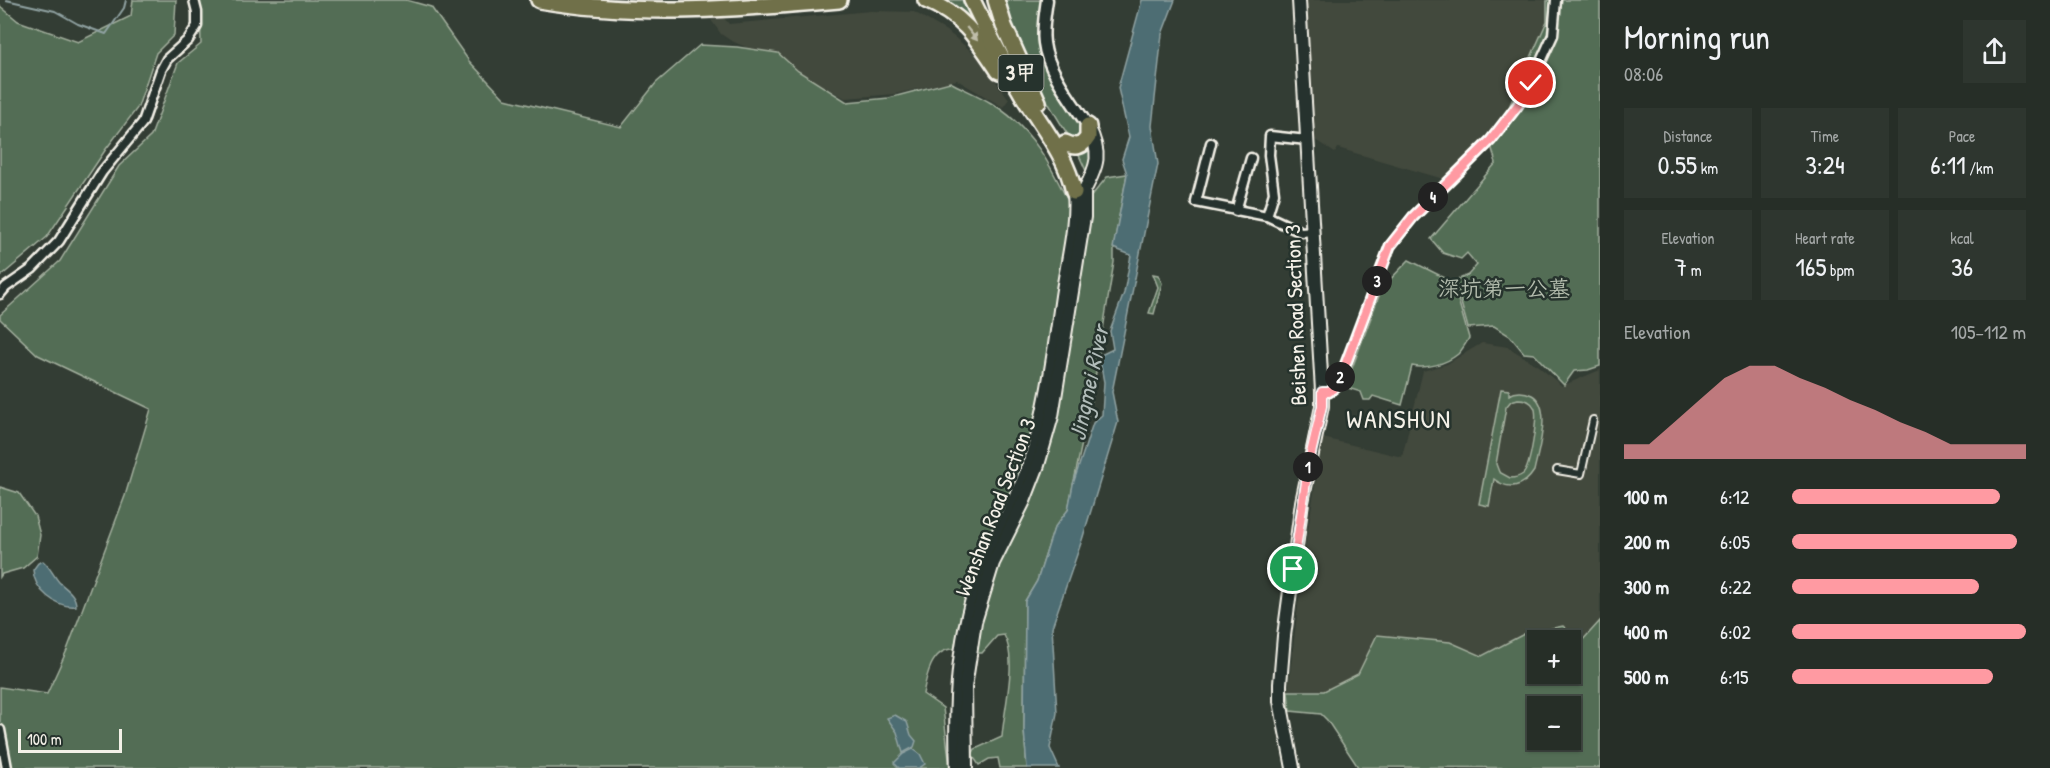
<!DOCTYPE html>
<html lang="en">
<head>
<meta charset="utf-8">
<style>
	:root { --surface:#262e27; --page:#2e362f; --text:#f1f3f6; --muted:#a4a8a7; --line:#424a44; --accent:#ff9aa2 }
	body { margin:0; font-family:"Patrick Hand","LXGW WenKai TC",sans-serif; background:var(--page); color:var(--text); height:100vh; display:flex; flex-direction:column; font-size:22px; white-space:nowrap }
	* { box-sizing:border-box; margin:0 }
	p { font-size:20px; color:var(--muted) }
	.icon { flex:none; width:33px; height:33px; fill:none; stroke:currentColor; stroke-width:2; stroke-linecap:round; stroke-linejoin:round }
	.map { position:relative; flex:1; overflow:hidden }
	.side { display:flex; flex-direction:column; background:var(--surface); width:450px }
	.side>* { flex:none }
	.controls { position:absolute; left:1527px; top:630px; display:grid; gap:12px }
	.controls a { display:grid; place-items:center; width:54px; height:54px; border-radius:0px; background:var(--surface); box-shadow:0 2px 4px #0004,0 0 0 2px var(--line); font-size:30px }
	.scale { position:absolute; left:18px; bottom:15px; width:104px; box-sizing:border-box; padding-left:6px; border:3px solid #f4f1e8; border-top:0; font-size:16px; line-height:21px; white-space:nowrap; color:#f4f1e8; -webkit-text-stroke:4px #26332d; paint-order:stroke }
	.pin { position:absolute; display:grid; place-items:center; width:51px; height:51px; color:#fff; margin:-26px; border:3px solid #fff; border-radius:50%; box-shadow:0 2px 6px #0007 }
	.km { position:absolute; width:30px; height:30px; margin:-15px; border-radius:50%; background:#222; color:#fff; font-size:16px; line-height:30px; text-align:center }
	.round { display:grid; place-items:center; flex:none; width:63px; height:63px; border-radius:0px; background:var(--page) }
	.summary { display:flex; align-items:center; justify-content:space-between; height:102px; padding:0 24px }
	h1 { font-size:33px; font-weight:600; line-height:45px }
	.metrics { display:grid; grid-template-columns:repeat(3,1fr); gap:9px; height:102px; padding:6px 24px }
	.metrics div { display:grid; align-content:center; border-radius:0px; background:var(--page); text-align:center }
	.metrics b { font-size:26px; font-weight:600 }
	.metrics small { font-size:16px; font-weight:400 }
	.metrics p { font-size:16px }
	.chart { height:168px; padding:12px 24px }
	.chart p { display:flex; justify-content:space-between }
	.chart svg { width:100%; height:108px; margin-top:6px; fill:var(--accent); opacity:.7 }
	ul { padding:0 24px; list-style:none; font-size:20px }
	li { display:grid; grid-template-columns:96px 72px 1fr; align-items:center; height:45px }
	li i { height:15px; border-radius:8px; background:var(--accent) }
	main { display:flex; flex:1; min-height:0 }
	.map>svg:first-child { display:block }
	.built { fill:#43493d }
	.green { fill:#526d54; stroke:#a3af9e; stroke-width:1.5; fill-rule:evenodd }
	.water { fill:#4d6d73; stroke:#90a2a2; stroke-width:1.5 }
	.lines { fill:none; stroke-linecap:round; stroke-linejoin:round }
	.stream { stroke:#90a2a2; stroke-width:2 }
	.pedestrian-casing { stroke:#f4f1e8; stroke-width:10 }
	.minor-casing { stroke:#f4f1e8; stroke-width:13 }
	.tertiary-casing { stroke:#f4f1e8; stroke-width:15 }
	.secondary-casing { stroke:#f4f1e8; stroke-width:16 }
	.motorway-casing { stroke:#f4f1e8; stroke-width:20 }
	.pedestrian { stroke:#26332d; stroke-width:6 }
	.minor { stroke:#26332d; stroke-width:8 }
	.tertiary { stroke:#26332d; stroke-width:10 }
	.secondary { stroke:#26332d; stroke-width:12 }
	.motorway { stroke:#6f704a; stroke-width:15 }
	.oneway { fill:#bfbda9 }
	.route-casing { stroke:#fff; stroke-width:12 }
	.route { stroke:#ff9aa2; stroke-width:8 }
	.labels { text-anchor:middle; stroke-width:5; stroke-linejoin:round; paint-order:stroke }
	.shield { fill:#26332d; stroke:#b6b8b0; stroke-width:1.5 }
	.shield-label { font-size:21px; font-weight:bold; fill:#f4f1e8 }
	.park-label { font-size:22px; fill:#b3bcad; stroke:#26332d }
	.street-label { font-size:22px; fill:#f4f1e8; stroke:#26332d }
	.water-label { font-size:24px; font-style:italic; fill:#b1bcb9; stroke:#26332d }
	.quarter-label { font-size:26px; letter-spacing:1.5px; fill:#f4f1e8; stroke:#26332d }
</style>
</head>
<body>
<main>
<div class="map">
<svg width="1600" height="768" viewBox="0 0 1600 768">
	<rect width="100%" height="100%" fill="#333d34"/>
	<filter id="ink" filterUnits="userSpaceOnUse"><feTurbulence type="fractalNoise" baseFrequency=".0167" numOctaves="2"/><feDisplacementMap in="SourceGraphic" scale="12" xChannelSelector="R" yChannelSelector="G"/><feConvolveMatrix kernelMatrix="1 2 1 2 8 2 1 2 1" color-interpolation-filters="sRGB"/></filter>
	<g filter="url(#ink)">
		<g class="built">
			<polygon points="697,0 719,0 723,17 729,24 871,11 914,12 948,32 976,55 1009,99 1003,107 957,80 895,94 845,98 772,59 730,40 721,34"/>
			<polygon points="1305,0 1547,0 1547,21 1509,107 1489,138 1447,180 1338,148 1335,153 1317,141 1310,139"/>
			<polygon points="1482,343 1508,347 1538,366 1562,386 1600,370 1600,682 1563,626 1524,634 1482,656 1450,642 1358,674 1324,691 1288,691 1305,547 1323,438 1402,457 1423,371 1447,364"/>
		</g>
		<g class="green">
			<polygon points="133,0 176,0 174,35 156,53 138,107 106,149 47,237 0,277 0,6 18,21 78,42 131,16"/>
			<path d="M200,0h206l25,7 38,54 36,38 116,28 35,-44 44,-38 37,2 41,6 20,18 49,31 42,-4 61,-16c13,7 28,13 41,21 44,26 63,69 84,113l32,-39 20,-3 -13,70v18l-21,128 -25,120 -14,18 -17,53 -12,20 -1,129 3,38h-27l-2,-10 -9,1 -10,6 -7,-10 3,-6 27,-12c2,-29 16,-77 2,-102l-7,1 -15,17c-10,1 -19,-5 -29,-4 -22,0 -27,29 -30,45l20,14 7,60h-950v-81l47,7 20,-44 58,-154 26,-87 -113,-54 -38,-36v-4l60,-54 59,-95 32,-30 27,-73 23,-19z"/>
			<polygon points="948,0 963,0 986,44 963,13"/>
			<path d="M1001,0h40c-1,14 -4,28 -3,42 2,28 30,62 45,86l-3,11 -10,-1c-28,-43 -53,-89 -69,-138z"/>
			<polygon points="1547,0 1600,0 1600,366 1588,370 1574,371 1564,385 1534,354 1524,353 1510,336 1494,326 1468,328 1455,281 1468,275 1477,265 1467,253 1461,259 1443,253 1431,239 1496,163 1489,138 1509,107 1547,21"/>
			<polygon points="1090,144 1093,156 1087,173 1077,151"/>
			<path d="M1409,260l44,22 16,56c-3,5 -7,12 -11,16 -12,10 -31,15 -46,12l-10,39 -29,-9 -3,4h-6l-3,-8 -16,-5 37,-99z"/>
			<polygon points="1153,274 1158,275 1162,283 1154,314 1149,313 1158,287"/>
			<path d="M1501,389l8,1v5c7,-4 15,-4 23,0 21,12 6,56 2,76 -10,16 -25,20 -40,8l-5,27 -10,-2zM1518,399c7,0 13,2 16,8 5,8 -4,61 -11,67 -4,3 -8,4 -13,4l-11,-6 -3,-8 10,-57 5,-6z"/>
			<polygon points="0,487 19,493 35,516 40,535 37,556 23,568 2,574 0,577"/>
			<path d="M1600,621v147l-242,-1 -31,-47 -6,-6 -31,-3 -2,-20h36l34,-17 19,-39 73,7 32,14 42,-22 39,-8 18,16zM1538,640h32v34h-32zM1538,706h32v34h-32z"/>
		</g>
		<g class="water">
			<polygon points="1142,0 1175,0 1162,34 1152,126 1158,164 1112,392 1118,422 1082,540 1052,627 1057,713 1050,748 1059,768 1027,768 1024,730 1025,601 1037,581 1054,528 1068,510 1073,484 1093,423 1102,415 1104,382 1099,356 1113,349 1110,331 1124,293 1131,255 1113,248 1127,174 1122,159 1129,137 1118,88"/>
			<path d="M43,561c7,6 10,14 16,21 8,8 17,12 17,24 -20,2 -42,-16 -43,-36l5,-7z"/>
			<polygon points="895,715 907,722 911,735 916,741 914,747 903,753 897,732 887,718"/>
			<polygon points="913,749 920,754 925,764 919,768 899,768 894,763 903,754"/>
		</g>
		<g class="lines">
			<polyline class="stream" points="6,0 55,11 78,24 106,34 124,8 126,0"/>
			<defs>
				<polyline id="pedestrian" points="1557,470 1581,474 1593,420"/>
				<g id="minor">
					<polyline points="1211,143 1196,202 1267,216 1301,232 1313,231"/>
					<polyline points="1236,211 1251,158"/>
					<polyline points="1267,216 1274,193 1269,155 1270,136 1307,140"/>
					<polyline points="0,294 6,287 32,269 59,241 102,172 143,122 161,70 167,59 188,40 197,26 197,12 194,0"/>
					<polyline points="1322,391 1329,392 1335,387 1343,371 1390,246 1413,217 1491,140 1518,105 1531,83 1553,35 1556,0"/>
					<polyline points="0,730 7,768"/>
				</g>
				<path id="tertiary" d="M1047,0c-2,14 -5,29 -3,43 3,27 29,60 44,83"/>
				<g id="secondary">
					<path d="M1084,191c14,-26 18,-37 4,-65"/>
					<path d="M957,768c-3,-69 1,-137 26,-202 14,-35 35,-68 47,-104 17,-54 24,-110 32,-166 5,-34 15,-70 12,-104l10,-1"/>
					<polyline points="966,768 965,687 975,622 993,563 1024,501 1038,465 1052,416 1084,217 1084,191"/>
					<polyline points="1293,768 1280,701 1280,684 1284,636 1302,502 1322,406 1322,391 1299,0"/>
				</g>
				<g id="motorway">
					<path d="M539,0c100,17 200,9 300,0"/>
					<path d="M926,0c38,16 51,38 73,71"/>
					<path d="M972,0c15,31 30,61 48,90 19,34 46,63 54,102"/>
					<polyline points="996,0 1004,26 1038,102"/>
					<path d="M1065,143c10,5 17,4 23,-6v-11"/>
				</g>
			</defs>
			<use href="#pedestrian" class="pedestrian-casing"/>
			<use href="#minor" class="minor-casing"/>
			<use href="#tertiary" class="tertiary-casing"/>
			<use href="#secondary" class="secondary-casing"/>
			<use href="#motorway" class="motorway-casing"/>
			<use href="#pedestrian" class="pedestrian"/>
			<use href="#minor" class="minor"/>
			<use href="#tertiary" class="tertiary"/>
			<use href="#secondary" class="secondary"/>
			<use href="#motorway" class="motorway"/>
		</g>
		<defs><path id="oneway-solid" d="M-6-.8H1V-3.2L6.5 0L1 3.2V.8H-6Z" transform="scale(1.5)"/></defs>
		<use class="oneway" href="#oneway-solid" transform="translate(972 34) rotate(51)"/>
	</g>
	<g class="lines" filter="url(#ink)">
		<defs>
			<polyline id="route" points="1293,569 1309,462 1322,406 1322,392 1329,392 1335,387 1343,371 1390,246 1413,217 1491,140 1518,105 1531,83"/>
		</defs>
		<use href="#route" class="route-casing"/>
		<use href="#route" class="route"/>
	</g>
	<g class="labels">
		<rect class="shield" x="998.5" y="55" width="45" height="36" rx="4.5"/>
		<g class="shield-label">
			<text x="1021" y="80">3甲</text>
		</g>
		<g class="park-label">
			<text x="1504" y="296">深坑第一公墓</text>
		</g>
		<g class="street-label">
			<text transform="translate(1295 315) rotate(-92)" y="8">Beishen Road Section 3</text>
			<text transform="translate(995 507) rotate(-69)" y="8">Wenshan Road Section 3</text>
		</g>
		<g class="water-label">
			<text transform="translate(1089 383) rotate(-78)" y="8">Jingmei River</text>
		</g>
		<g class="quarter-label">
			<text x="1399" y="428">WANSHUN</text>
		</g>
	</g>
</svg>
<div class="controls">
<a>+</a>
<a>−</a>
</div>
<div class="scale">100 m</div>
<div class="pin" style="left:1293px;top:569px;background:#1e9e55"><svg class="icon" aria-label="arrive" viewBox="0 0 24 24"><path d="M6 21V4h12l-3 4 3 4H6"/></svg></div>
<div class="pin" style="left:1531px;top:83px;background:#d93025"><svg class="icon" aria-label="check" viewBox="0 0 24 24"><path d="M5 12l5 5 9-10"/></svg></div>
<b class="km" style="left:1308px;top:467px">1</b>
<b class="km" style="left:1340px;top:377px">2</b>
<b class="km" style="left:1377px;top:281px">3</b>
<b class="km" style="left:1433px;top:197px">4</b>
</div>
<section class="side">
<div class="summary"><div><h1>Morning run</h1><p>08:06</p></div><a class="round"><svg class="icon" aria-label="share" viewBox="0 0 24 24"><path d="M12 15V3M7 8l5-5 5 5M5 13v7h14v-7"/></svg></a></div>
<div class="metrics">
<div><p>Distance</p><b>0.55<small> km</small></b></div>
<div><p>Time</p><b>3:24</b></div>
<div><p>Pace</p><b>6:11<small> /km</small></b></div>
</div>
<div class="metrics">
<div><p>Elevation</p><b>7<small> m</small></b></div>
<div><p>Heart rate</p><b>165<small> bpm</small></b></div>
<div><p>kcal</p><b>36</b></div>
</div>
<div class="chart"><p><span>Elevation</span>105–112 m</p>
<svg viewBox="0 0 160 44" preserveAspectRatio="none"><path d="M0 44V38L10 38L20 29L30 20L40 11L50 6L60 6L70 11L80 15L90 20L100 24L110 29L120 33L130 38L140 38L150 38L160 38V44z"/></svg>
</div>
<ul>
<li><b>100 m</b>6:12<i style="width:89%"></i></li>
<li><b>200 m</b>6:05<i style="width:96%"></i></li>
<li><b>300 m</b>6:22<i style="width:80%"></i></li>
<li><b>400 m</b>6:02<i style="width:100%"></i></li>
<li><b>500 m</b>6:15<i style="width:86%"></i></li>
</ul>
</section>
</main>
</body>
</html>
